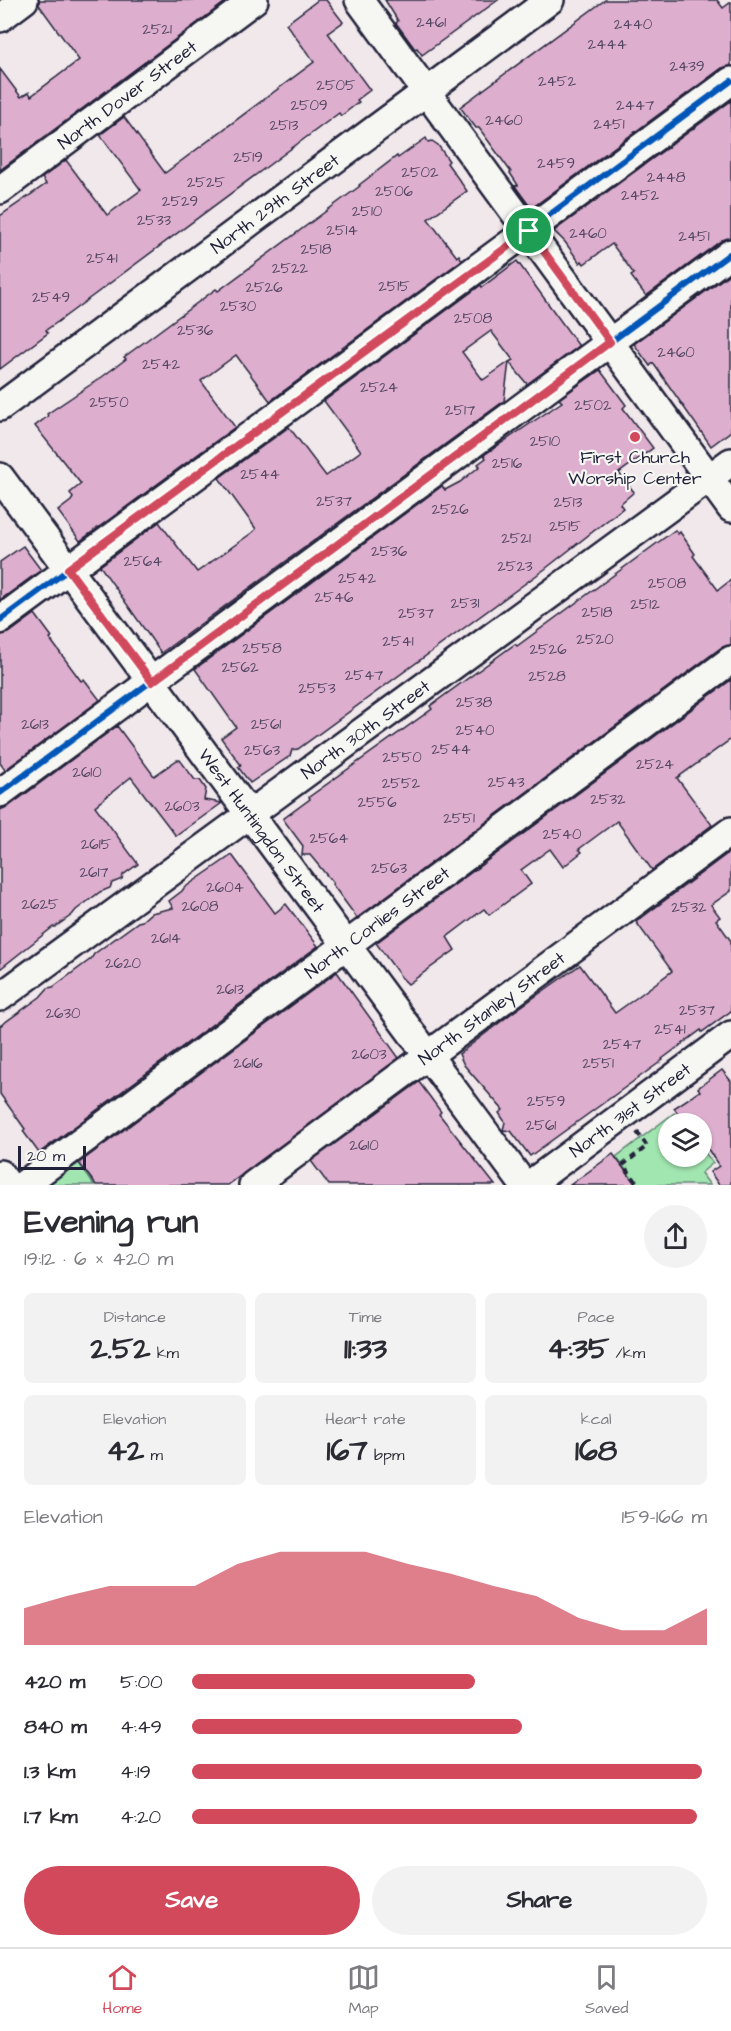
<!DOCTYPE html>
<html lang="en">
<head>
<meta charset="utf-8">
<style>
	:root { --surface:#fff; --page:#f2f2f3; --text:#2b2b33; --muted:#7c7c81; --line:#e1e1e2; --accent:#d1495b }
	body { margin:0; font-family:"Architects Daughter",sans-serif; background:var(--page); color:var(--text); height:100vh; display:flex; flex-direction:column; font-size:22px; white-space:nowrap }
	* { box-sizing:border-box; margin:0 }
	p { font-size:20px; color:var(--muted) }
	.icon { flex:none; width:33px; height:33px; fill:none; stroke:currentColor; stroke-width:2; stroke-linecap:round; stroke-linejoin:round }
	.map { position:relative; height:1185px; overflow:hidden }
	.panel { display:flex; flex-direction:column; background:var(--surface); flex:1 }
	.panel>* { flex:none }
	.buttons { position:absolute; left:658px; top:1113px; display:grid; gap:12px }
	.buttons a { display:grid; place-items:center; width:54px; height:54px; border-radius:50%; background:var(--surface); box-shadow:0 2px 4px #0004; font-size:30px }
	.scale { position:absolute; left:18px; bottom:15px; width:68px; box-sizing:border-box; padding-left:6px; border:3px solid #22223b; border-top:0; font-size:16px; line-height:21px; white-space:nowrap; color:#22223b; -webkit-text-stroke:4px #f6f6f2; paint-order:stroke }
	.pin { position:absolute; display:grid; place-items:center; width:51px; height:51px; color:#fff; margin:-26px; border:3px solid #fff; border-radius:50%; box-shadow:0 2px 6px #0007 }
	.round { display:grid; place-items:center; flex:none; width:63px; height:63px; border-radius:32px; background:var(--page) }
	.headline { display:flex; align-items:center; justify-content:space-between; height:102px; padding:0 24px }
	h1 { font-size:33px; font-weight:800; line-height:45px }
	.metrics { display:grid; grid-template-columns:repeat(3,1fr); gap:9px; height:102px; padding:6px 24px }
	.metrics div { display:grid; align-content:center; border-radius:9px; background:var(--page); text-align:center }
	.metrics b { font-size:30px; font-weight:800 }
	.metrics small { font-size:16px; font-weight:400 }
	.metrics p { font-size:16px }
	.chart { height:168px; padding:12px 24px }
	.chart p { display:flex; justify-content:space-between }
	.chart svg { width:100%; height:108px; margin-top:6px; fill:var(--accent); opacity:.7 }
	.cta { display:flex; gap:12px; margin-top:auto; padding:12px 24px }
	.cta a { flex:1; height:69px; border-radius:36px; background:var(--accent); color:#fff; font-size:24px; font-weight:800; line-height:69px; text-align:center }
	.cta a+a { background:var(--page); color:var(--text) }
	ul { padding:0 24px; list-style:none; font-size:20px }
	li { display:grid; grid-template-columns:96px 72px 1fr; align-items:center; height:45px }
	li i { height:15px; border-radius:8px; background:var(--accent) }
	.menu { display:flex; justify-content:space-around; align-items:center; height:84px; border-top:2px solid var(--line); background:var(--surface); font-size:16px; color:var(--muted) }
	.menu a { display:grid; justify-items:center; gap:3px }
	.menu .on { color:var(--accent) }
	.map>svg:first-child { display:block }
	.green { fill:#a1e5b0; stroke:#628476; stroke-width:1.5 }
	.building { fill:#deaece; stroke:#22223b; stroke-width:1.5 }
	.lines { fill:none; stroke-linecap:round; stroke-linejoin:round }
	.minor-casing { stroke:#22223b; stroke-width:32 }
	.path { stroke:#22223b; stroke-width:4; stroke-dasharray:6 4.5; stroke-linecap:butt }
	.minor { stroke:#f6f6f2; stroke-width:27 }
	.cycleway-casing { stroke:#f6f6f2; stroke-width:10 }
	.cycleway { stroke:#0057b8; stroke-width:6 }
	.route-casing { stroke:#fff; stroke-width:12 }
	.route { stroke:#d1495b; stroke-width:8 }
	.poi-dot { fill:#d1495b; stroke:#f6f6f2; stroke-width:2 }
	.labels { text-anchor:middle; stroke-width:4.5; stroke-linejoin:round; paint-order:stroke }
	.number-label { font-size:15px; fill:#514560 }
	.street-label { font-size:18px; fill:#22223b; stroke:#f6f6f2 }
	.poi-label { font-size:18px; fill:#22223b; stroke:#f6f6f2 }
</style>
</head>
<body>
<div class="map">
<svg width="731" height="1185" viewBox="0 0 731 1185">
	<rect width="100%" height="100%" fill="#f1e8eb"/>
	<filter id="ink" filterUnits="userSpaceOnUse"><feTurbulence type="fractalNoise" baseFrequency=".0167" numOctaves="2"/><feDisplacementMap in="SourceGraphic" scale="12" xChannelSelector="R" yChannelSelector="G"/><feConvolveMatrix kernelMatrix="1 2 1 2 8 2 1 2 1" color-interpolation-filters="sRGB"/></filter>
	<g filter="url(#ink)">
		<g class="green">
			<polygon points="674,1113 682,1123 669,1124 669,1156 702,1156 702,1149 713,1163 701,1173 710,1185 637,1185 616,1157"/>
			<polygon points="79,1163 94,1185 48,1185"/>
		</g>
		<g class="building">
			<polygon points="39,0 228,0 0,170 0,69 21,97 29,92 31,96 79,60 39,5"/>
			<polygon points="318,0 326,0 343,22 328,33 370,90 357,100 359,102 341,116 339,113 59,321 46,330 48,333 0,369 0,216 46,184 42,178 66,160 107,215 141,190 100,135 124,117 165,173 314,62 286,24"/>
			<polygon points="385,0 498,0 422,55 417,48 415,49 396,23 398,21"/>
			<polygon points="605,0 717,0 723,8 731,2 731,66 722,68 533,207 528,204 515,186 518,185 510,173 511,172 479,128 476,128 460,107"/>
			<polygon points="731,101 731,238 722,240 646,296 631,276 634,274 612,244 584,264 582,261 580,263 565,242 554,231"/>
			<polygon points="426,138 428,142 432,141 438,145 449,161 447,163 467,191 428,219 457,257 459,255 462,260 270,401 236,355 201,381 235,427 80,541 58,511 71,501 73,498 70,493 81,484 35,426 48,416 47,414 102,377 126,359 124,357 216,289 218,291 360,186 359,185 397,156 398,158"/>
			<polygon points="517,261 579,346 527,384 509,362 513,360 491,331 462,352 483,380 509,362 504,401 161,653 100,566 159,522 197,572 253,532 256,529 219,478 289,427 326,476 361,451 324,401 481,285 482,287"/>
			<polygon points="731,273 731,431 711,446 653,363 650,366 634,344"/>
			<polygon points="600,370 626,405 623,408 653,448 619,473 634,492 620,504 623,508 545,569 298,749 292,750 290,756 250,783 238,767 241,765 221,738 236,727 195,669 442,486 445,490 460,482 480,466 478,464 486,458 484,455 562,402 559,399"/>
			<polygon points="675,530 678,534 680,532 695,554 693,556 718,590 731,580 731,645 722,647 357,918 332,884 333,883 310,855 302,855 303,846 283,819 310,799 309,797 432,709 430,706 515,644 517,646"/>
			<polygon points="23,546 41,570 0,600 0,562"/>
			<polygon points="35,614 52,637 50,639 81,681 84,679 100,700 5,770 0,763 0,635 9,633"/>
			<polygon points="731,680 731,739 677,778 712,825 652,870 617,821 579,849 582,852 563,867 550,849 521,870 531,884 489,915 484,909 447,937 455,950 408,984 401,977 376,943"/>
			<polygon points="117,726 154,776 177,760 180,760 195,780 200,780 206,789 204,800 222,803 176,836 131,777 95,806 138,864 123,875 122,879 112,883 110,888 100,892 76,910 72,915 55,927 53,927 0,969 0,810 9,806"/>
			<polygon points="731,851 731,891 711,905 720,917 716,920 731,941 731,1011 702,1032 701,1030 662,1059 663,1060 530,1156 511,1131 503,1130 505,1122 499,1113 503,1110 464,1065 459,1054 512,1013 580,965 615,1013 636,998 672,971 636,922"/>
			<polygon points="232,855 275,913 286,904 318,946 39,1153 23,1131 25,1129 0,1094 0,1026 40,997 48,988 53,987 91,959 94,954 138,922 142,921 151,913 173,908 169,901 182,891 184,888"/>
			<polygon points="337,972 399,1058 228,1185 96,1185 79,1163"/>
			<polygon points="722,1070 731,1081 731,1185 719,1185 710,1172 719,1166 702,1140 702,1124 685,1124 674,1108 700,1091 698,1088"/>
			<polygon points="419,1082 441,1112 439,1114 495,1185 329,1185 311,1161"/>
			<polygon points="613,1154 636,1185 570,1185"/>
		</g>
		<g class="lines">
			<defs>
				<g id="minor">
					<polyline points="359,0 731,508"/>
					<polyline points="0,18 24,0"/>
					<path id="s1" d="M0,190l254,-190"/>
					<path id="s2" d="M0,407l550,-407"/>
					<path id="s3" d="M0,477l524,708"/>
					<polyline points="0,620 731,81"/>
					<polyline points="0,793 731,253"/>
					<path id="s4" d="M0,997l731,-535"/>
					<polyline points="0,1174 8,1185"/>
					<path id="s5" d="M23,1185l708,-525"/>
					<path id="s6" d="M253,1185l478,-354"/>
					<path id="s7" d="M529,1185l202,-150"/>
				</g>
			</defs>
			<use href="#minor" class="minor-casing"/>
			<polyline class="path" points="637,1132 647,1146 623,1165 639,1185"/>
			<use href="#minor" class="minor"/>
			<defs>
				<g id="cycleway">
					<polyline points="0,620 731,81"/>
					<polyline points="0,793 731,253"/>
				</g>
			</defs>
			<use href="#cycleway" class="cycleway-casing"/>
			<use href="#cycleway" class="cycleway"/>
		</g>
	</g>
	<g class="lines" filter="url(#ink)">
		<defs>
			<polygon id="route" points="529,231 610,342 152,682 68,569"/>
		</defs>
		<use href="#route" class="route-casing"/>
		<use href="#route" class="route"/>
	</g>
	<circle class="poi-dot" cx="635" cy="437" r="6"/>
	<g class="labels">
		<g class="number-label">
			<text x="431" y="27">2461</text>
			<text x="633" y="29">2440</text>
			<text x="157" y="34">2521</text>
			<text x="607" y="49">2444</text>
			<text x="687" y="71">2439</text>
			<text x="557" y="86">2452</text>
			<text x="336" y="90">2505</text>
			<text x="309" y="110">2509</text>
			<text x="635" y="110">2447</text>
			<text x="504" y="125">2460</text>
			<text x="609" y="129">2451</text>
			<text x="284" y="130">2513</text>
			<text x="248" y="162">2519</text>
			<text x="556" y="168">2459</text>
			<text x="420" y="177">2502</text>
			<text x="666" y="182">2448</text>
			<text x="206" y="187">2525</text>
			<text x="394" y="196">2506</text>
			<text x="640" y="200">2452</text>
			<text x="180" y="206">2529</text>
			<text x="367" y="216">2510</text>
			<text x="154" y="225">2533</text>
			<text x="342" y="235">2514</text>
			<text x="588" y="238">2460</text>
			<text x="694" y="241">2451</text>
			<text x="316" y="254">2518</text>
			<text x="102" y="263">2541</text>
			<text x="290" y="273">2522</text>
			<text x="394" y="291">2515</text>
			<text x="264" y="292">2526</text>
			<text x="51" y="302">2549</text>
			<text x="238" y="311">2530</text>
			<text x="473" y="323">2508</text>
			<text x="195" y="335">2536</text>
			<text x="676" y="357">2460</text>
			<text x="161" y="369">2542</text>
			<text x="379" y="392">2524</text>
			<text x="109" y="407">2550</text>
			<text x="593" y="410">2502</text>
			<text x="460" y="415">2517</text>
			<text x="545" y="446">2510</text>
			<text x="507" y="468">2516</text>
			<text x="260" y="479">2544</text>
			<text x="334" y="506">2537</text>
			<text x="568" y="507">2513</text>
			<text x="450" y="514">2526</text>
			<text x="565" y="531">2515</text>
			<text x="516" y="543">2521</text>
			<text x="389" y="556">2536</text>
			<text x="143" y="566">2564</text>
			<text x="515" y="571">2523</text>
			<text x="357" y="583">2542</text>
			<text x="667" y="588">2508</text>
			<text x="334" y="602">2546</text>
			<text x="465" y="608">2531</text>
			<text x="645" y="609">2512</text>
			<text x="597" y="617">2518</text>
			<text x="416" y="618">2537</text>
			<text x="595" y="644">2520</text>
			<text x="398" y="646">2541</text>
			<text x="262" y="653">2558</text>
			<text x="548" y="654">2526</text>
			<text x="240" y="672">2562</text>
			<text x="364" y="680">2547</text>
			<text x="547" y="681">2528</text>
			<text x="317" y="693">2553</text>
			<text x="474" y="707">2538</text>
			<text x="35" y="729">2613</text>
			<text x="266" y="729">2561</text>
			<text x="475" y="735">2540</text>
			<text x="451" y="754">2544</text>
			<text x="262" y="755">2563</text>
			<text x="402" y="762">2550</text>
			<text x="655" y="769">2524</text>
			<text x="87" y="777">2610</text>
			<text x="506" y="787">2543</text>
			<text x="401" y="788">2552</text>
			<text x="608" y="804">2532</text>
			<text x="377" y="807">2556</text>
			<text x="182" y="811">2603</text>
			<text x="459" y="823">2551</text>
			<text x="562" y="839">2540</text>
			<text x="329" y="843">2564</text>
			<text x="96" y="849">2615</text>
			<text x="389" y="873">2563</text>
			<text x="94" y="877">2617</text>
			<text x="225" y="892">2604</text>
			<text x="40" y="909">2625</text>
			<text x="200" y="911">2608</text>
			<text x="689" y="912">2532</text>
			<text x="166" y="943">2614</text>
			<text x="123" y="968">2620</text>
			<text x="230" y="994">2613</text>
			<text x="697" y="1015">2537</text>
			<text x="63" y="1018">2630</text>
			<text x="670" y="1034">2541</text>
			<text x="622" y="1049">2547</text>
			<text x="369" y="1059">2603</text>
			<text x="248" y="1068">2616</text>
			<text x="598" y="1068">2551</text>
			<text x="546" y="1106">2559</text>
			<text x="541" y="1130">2561</text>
			<text x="364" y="1150">2610</text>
		</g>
		<g class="street-label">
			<text dy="6" stroke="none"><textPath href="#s1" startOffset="159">North Dover Street</textPath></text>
			<text dy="6" stroke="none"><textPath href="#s2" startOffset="342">North 29th Street</textPath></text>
			<text dy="6" stroke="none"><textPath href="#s4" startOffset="453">North 30th Street</textPath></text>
			<text dy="6" stroke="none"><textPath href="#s3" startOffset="440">West Huntingdon Street</textPath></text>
			<text dy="6" stroke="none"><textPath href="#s5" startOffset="441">North Corlies Street</textPath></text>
			<text dy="6" stroke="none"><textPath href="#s6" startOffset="297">North Stanley Street</textPath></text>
			<text dy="6" stroke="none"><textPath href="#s7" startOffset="126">North 31st Street</textPath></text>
		</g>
		<g class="poi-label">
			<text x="635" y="463">First Church<tspan x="635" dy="21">Worship Center</tspan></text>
		</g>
	</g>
</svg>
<div class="buttons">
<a><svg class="icon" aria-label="layers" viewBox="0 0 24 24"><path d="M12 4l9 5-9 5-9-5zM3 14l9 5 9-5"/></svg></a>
</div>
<div class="scale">20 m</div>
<div class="pin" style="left:529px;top:231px;background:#1e9e55"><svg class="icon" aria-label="arrive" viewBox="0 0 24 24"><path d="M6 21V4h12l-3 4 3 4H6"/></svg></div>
</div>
<section class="panel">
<div class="headline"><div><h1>Evening run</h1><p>19:12 · 6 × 420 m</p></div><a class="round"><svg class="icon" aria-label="share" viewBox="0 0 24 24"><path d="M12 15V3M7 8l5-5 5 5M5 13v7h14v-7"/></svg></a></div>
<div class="metrics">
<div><p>Distance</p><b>2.52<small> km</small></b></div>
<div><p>Time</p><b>11:33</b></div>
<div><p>Pace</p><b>4:35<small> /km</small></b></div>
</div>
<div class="metrics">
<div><p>Elevation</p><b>42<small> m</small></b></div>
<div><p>Heart rate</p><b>167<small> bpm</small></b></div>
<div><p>kcal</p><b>168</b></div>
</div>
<div class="chart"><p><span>Elevation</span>159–166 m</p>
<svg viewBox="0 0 160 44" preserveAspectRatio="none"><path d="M0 44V29L10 24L20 20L30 20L40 20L50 11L60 6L70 6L80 6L90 11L100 15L110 20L120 24L130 33L140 38L150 38L160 29V44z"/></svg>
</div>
<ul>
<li><b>420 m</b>5:00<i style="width:55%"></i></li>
<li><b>840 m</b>4:49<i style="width:64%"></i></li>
<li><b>1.3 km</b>4:19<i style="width:99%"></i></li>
<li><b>1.7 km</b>4:20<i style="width:98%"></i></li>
</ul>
<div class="cta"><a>Save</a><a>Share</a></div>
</section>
<nav class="menu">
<a class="on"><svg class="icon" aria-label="home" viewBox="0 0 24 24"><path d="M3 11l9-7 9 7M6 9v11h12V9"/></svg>Home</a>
<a><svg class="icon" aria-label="map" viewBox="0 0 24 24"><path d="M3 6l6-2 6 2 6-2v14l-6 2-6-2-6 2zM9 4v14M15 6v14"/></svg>Map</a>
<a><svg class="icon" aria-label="saved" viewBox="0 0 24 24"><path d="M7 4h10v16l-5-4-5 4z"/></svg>Saved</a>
</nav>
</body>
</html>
